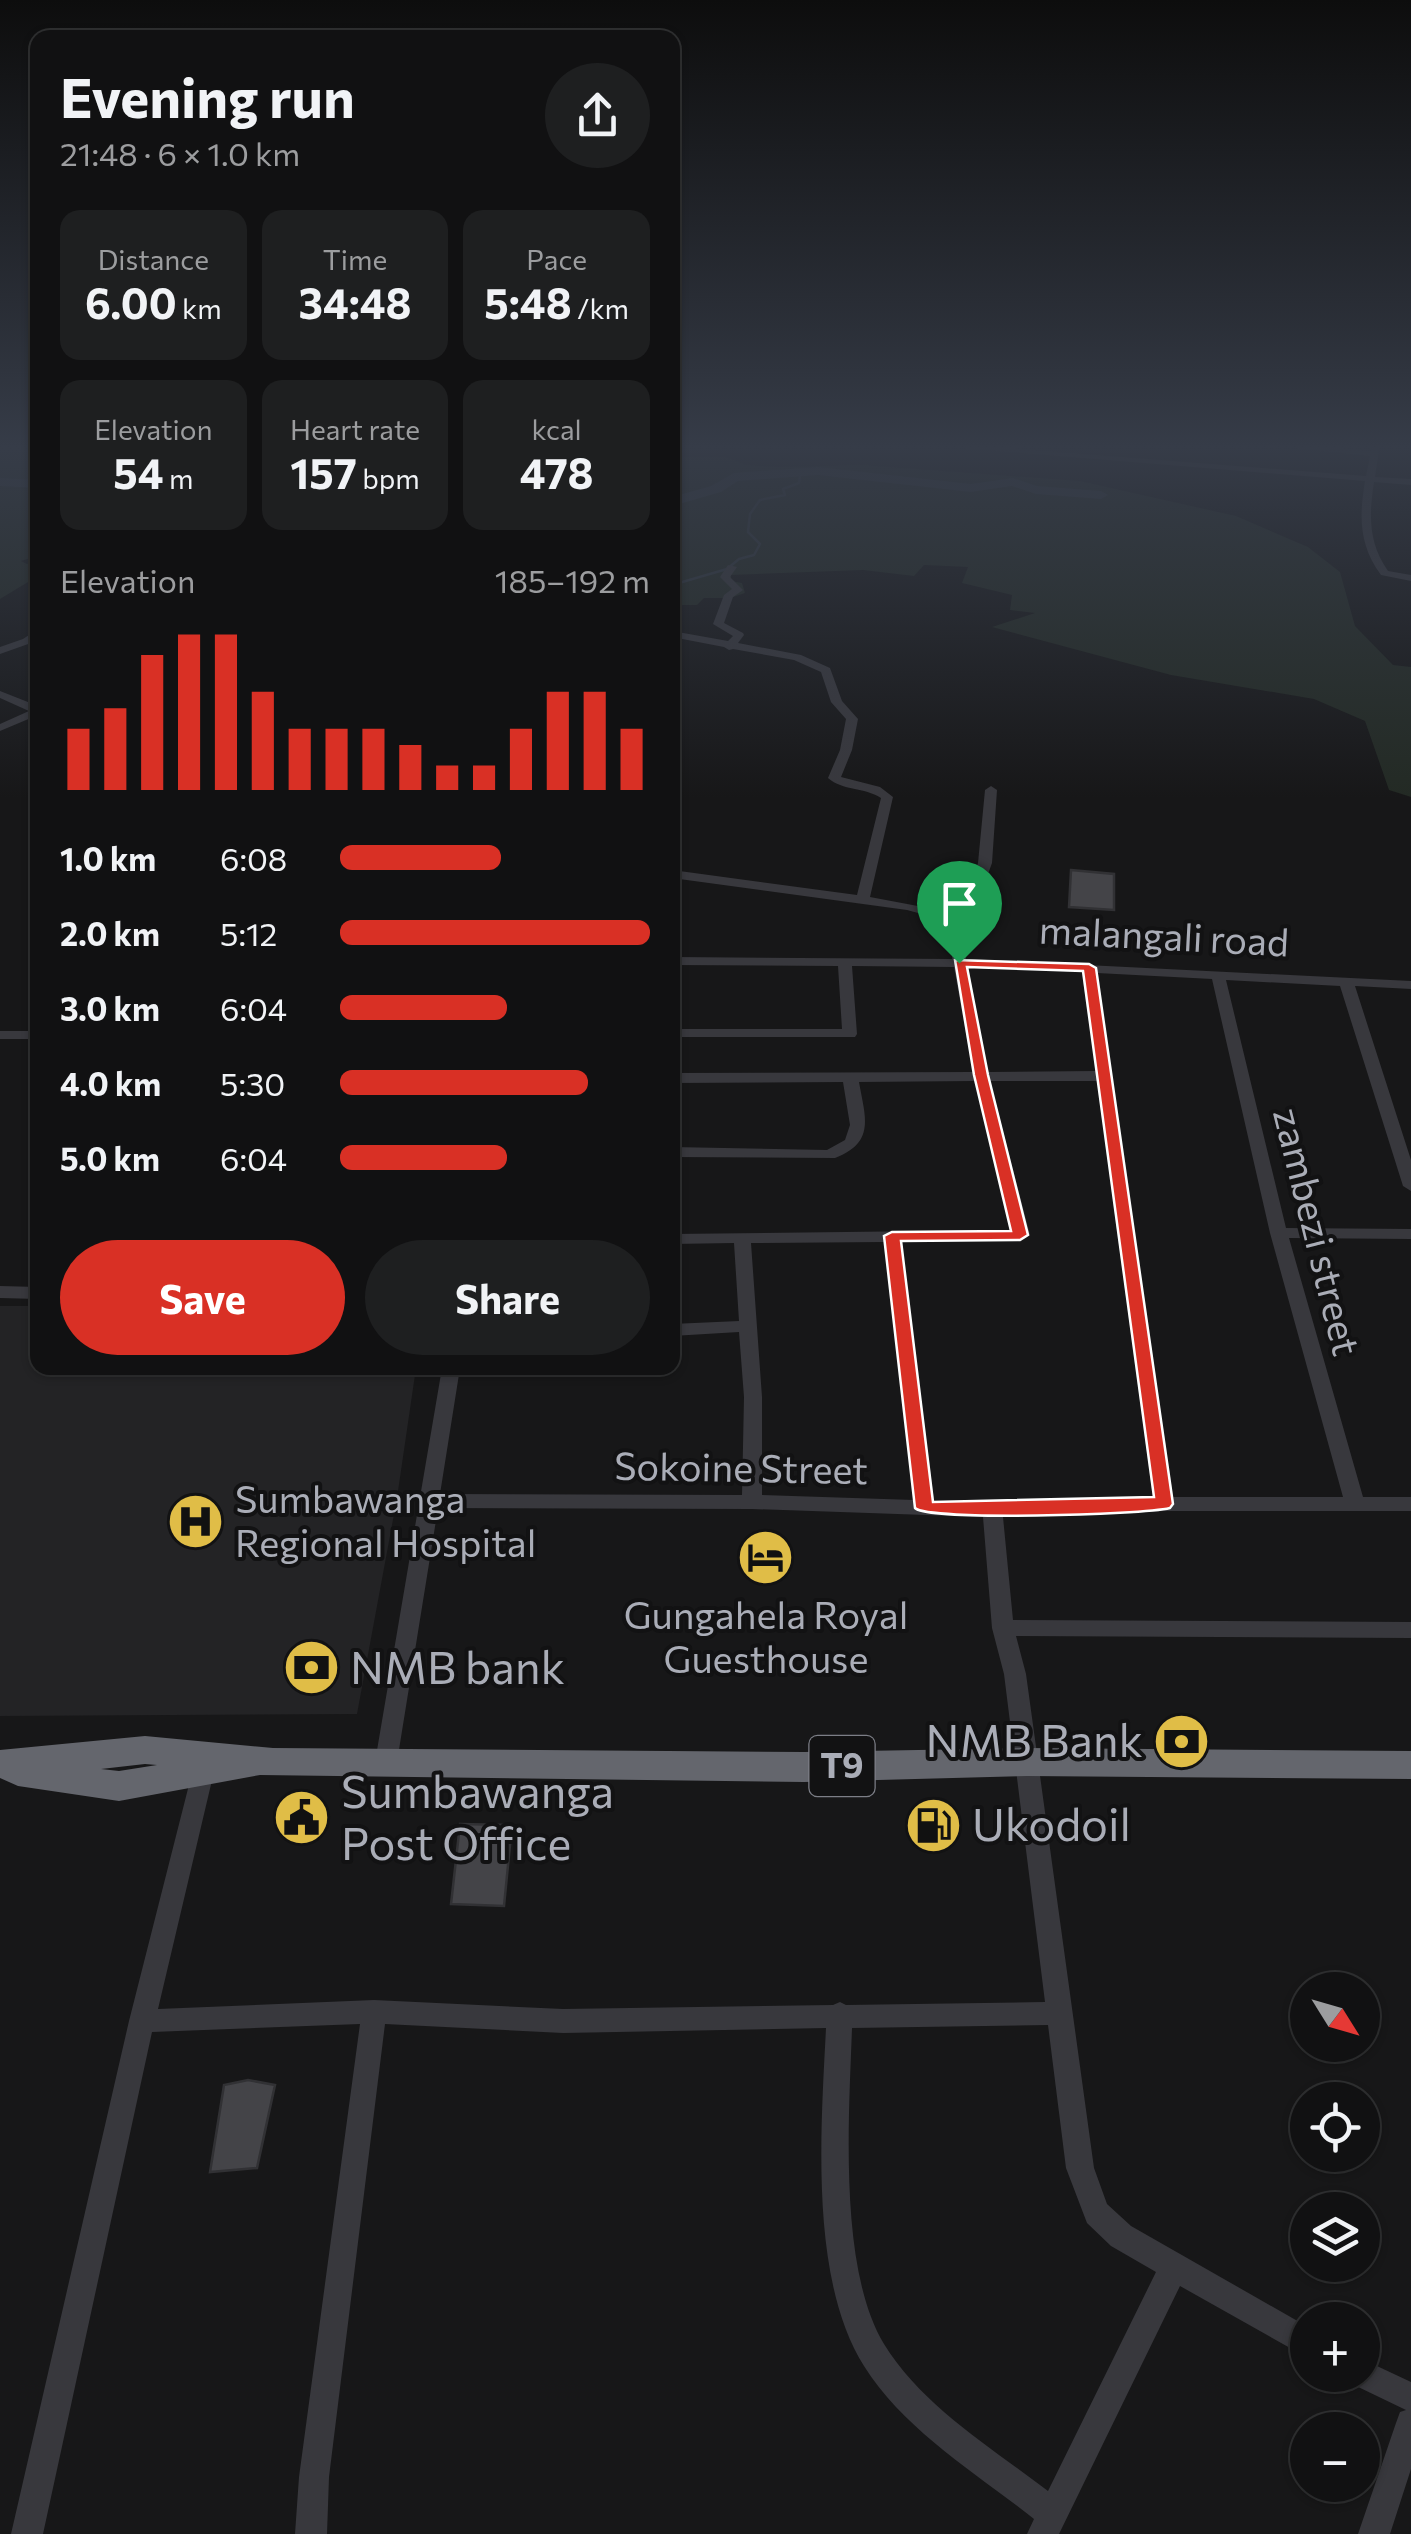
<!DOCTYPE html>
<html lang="en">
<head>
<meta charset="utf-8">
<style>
	:root { --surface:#111112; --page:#1e1f20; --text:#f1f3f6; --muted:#9c9d9f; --line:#303132; --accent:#d93025 }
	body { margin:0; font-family:Commissioner,sans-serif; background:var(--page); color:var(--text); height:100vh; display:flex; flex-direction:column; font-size:38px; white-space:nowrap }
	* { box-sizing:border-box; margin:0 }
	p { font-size:32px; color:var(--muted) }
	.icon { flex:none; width:55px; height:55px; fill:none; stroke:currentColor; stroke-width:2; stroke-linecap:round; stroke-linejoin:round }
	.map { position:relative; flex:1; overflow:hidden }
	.panel { position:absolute; left:30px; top:30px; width:650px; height:1345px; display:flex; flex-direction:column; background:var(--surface); border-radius:20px; box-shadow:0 2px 8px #0004,0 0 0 2px var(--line) }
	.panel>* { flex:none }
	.needle { width:65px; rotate:127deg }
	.buttons { position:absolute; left:1290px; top:1972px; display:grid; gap:20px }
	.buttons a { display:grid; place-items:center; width:90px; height:90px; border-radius:50%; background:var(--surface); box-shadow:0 2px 8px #0004,0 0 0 2px var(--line); font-size:50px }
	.pin { position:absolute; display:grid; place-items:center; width:85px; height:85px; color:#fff; margin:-102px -42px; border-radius:50% 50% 50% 0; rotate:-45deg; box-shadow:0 0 10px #0007 }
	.pin .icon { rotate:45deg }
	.round { display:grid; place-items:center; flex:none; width:105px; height:105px; border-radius:52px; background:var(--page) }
	.overview { display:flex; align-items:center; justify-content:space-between; height:170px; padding:0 30px }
	h1 { font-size:55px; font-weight:700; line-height:75px }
	.metrics { display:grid; grid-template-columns:repeat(3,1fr); gap:15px; height:170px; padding:10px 30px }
	.metrics div { display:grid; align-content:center; border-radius:20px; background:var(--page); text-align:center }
	.metrics b { font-size:42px; font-weight:700 }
	.metrics small { font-size:28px; font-weight:400 }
	.metrics p { font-size:28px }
	.chart { height:280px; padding:20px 30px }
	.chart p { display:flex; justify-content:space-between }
	.chart svg { width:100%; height:180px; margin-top:10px; stroke:var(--accent); stroke-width:6 }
	.action { display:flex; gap:20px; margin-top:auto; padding:20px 30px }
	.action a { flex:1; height:115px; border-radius:60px; background:var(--accent); color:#fff; font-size:40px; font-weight:700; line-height:115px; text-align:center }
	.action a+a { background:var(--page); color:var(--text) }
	ul { padding:0 30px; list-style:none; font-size:32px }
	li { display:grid; grid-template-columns:160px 120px 1fr; align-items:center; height:75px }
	li i { height:25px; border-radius:12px; background:var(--accent) }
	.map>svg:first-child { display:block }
	.built { fill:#232325 }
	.green { fill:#232a24 }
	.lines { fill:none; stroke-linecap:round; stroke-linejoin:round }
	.stream { stroke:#313840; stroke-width:2.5 }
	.river { fill:#313840; fill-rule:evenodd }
	.building { fill:#444448; stroke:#313134; stroke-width:2.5 }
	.minor { fill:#38383d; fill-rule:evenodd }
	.highway { fill:#64666d; fill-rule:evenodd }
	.route { fill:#d93025; stroke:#fff; stroke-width:2.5; fill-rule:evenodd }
	.labels { text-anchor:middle; stroke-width:8; stroke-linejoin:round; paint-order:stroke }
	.shield { fill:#121213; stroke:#7c7e86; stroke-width:2.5 }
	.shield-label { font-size:35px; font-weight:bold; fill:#aaadb7 }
	.street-label { font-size:38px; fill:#aaadb7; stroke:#121213 }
	.poi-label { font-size:38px; fill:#aaadb7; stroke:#121213; text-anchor:start }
	.near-poi-label { font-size:45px; fill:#aaadb7; stroke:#121213; text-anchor:start }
</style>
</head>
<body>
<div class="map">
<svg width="1411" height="2534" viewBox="0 0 1411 2534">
	<rect width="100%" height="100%" fill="#171718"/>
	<polygon class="built" points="0,1306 37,1306 38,1368 416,1368 397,1498 357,1714 0,1716"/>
	<g class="green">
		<polygon points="0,443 37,443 37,556 21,561 27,564 37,560 38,576 0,599"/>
		<polygon points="672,457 726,457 746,465 778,467 862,465 1080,481 1236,516 1308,547 1340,572 1355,626 1393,665 1411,667 1411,797 1389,790 1365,721 1314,699 1171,675 992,627 1035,613 1010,610 1012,595 962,583 968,567 924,565 914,576 863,570 731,575 731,581 742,583 745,593 730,598 704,598 697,605 680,605 677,612 673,612"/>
	</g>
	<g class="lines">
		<polyline class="stream" points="672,585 727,569 739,559 754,555 760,544 748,532 750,514 760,500 785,495 783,489 799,483 800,476"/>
		<g class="river">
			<polygon points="818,467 971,484 1013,478 1037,486 1101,491 1108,495 1101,499 1036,494 1012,486 971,492 818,475 738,481 721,492 672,506 672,497 711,486 734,473"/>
			<polygon points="0,478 38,480 38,488 0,486"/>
		</g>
	</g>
	<g class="building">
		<polygon points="1071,870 1114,874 1114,910 1069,907"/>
		<polygon points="460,1824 512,1825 504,1906 451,1904"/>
		<polygon points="248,2080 275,2085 257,2168 210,2172 224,2085"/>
	</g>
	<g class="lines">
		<g class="minor">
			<path d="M901,443h43l422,33 4,-20 -122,-13h38l84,8 2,-8h8l-5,34 36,2v6l-37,-3c-5,32 -6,61 14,89l23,4v6l-30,-6c-22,-30 -22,-58 -16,-94z"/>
			<path d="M728,565l9,2 -7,10 13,13 -10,7 -9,26 19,10 1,2 -6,8 63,12 29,13 12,33 16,18 -6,31 -11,27 39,10 13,10 -23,100 69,13 17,13 22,-60 7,-73 6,-4 6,4 -5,73 -25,69 -1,27 445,22v8l-56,-3 56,174v31l-8,-5 -63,-200 -114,-6 60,248 125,1v10l-122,-1 74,259h48v14h-247l-161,6 10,103 398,2v16l-395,-2 10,38 68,494 13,36 24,22 177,101v31l-128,-72 -121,248h-32l7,-15c-58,-46 -130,-89 -170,-153 -55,-87 -43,-238 -38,-338l-263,5 -178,-9 -56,453 -2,57h-32l4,-57 61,-453 -208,8 -109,502h-32l118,-513 64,-252 8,-2 8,2 4,7 -55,233 216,-9 189,9 270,-4 7,-3 6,3 199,-3 -41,-328 -12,-46 -9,-111 -231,-8 -314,-1 -41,254 -3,7 -8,2 -8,-2 -3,-7 67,-394h18l-20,126 302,1 2,-98 -5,-65 -67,4v-12l67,-3 -5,-78 -62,1v-10l339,-4 -36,-149 -116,1c6,35 17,60 -24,76l-163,-1v-10l155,3 18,-10 5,-15 -7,-43 -171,1v-10l301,-1 -19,-105 -102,-1 5,68 -2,3h-183v-8h170l-4,-63 -166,-1v-8l280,2 1,-26 -24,-17 -22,-6 -235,-32v-8l185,25 24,-97c-17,-11 -38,-7 -53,-20l12,-28 6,-31 -15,-17 -10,-30 -27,-12 -61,-11 -4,1 -5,-3 -52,-10v-6l56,10 5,-5 -20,-12 11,-29 8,-6 -12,-12zM968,967l114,5 14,99 -108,1zM1097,973l115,6 58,254 73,264h-170zM990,1081h107l56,416 -161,6 -58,-2 -33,-259 120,-2 9,-5zM884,1242l30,258 -152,-5v-98l-11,-154zM1048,2025l18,143 21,55 24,23 45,26 -108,219c-56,-43 -126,-85 -164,-147 -46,-76 -35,-229 -32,-316z"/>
			<polygon points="38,629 38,638 31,643 0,654 0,647 23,639"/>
			<polygon points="0,691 38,706 38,715 0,731 0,724 29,711 0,698"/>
			<rect x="0" y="1031" width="38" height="8"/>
			<polygon points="0,1286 38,1287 38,1299 0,1298"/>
			<polygon points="1362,2359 1411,2382 1411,2469 1390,2534 1358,2534 1396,2423 1400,2412 1406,2410 1352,2384 1348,2375 1362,2375"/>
		</g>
		<path class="highway" d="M145,1736l128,12 531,4 223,-4 384,3v28l-384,-3 -223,6 -544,-7 -141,26 -101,-15 -18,-8v-28zM145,1764l12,1 -38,6 -18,-2z"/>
	</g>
	<linearGradient id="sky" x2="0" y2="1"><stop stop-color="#0d0d0d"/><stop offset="0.56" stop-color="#363c48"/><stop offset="1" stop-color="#363c48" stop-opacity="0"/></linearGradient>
	<rect width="1411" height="798" fill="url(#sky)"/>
	<path class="route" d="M955,960l134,4 7,4 77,536 -3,4c-28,7 -242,13 -255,0l-31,-272 8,-4 119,-1 -37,-156zM967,967l116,4 71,526 -221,5 -32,-261 119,-1 8,-5 -40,-160z"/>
	<defs>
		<symbol id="hospital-disc" viewBox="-11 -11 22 22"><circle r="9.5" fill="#e0bd47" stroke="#121213"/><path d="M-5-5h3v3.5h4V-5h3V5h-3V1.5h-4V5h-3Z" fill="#111"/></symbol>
		<symbol id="hotel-disc" viewBox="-11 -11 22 22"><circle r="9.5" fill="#e0bd47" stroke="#121213"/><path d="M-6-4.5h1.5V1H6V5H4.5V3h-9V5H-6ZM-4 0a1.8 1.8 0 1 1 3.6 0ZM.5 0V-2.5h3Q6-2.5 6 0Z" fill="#111"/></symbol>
		<symbol id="bank-disc" viewBox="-11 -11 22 22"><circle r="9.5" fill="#e0bd47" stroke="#121213"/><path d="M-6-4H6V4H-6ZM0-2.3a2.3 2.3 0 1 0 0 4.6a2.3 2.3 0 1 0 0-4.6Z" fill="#111"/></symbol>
		<symbol id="civic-disc" viewBox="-11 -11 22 22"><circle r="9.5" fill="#e0bd47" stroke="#121213"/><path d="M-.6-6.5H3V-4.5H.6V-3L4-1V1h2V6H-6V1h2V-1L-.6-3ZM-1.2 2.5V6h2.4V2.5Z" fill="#111"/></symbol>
		<symbol id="fuel-disc" viewBox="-11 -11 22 22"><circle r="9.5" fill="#e0bd47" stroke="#121213"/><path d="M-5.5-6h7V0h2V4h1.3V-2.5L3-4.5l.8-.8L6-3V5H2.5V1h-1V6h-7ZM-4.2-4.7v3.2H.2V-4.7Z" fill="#111"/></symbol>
	</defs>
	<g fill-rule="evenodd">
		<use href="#hospital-disc" x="164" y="1490" width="63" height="63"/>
		<use href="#hotel-disc" x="734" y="1526" width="63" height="63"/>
		<use href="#bank-disc" x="280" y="1636" width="63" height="63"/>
		<use href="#bank-disc" x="1150" y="1710" width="63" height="63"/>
		<use href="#civic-disc" x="270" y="1786" width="63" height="63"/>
		<use href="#fuel-disc" x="902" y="1794" width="63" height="63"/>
	</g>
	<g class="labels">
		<rect class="shield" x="809.5" y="1736" width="65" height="60" rx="8"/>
		<g class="shield-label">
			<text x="842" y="1778">T9</text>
		</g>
		<g class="street-label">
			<text transform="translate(1164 937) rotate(3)" y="13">malangali road</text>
			<text transform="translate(1316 1232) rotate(76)" y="13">zambezi street</text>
			<text transform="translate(741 1469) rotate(1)" y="13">Sokoine Street</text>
		</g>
		<g class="poi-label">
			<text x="235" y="1513">Sumbawanga<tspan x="235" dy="44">Regional Hospital</tspan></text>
			<text x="766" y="1629" text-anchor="middle">Gungahela Royal<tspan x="766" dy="44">Guesthouse</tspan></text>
		</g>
		<g class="near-poi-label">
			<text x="350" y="1684">NMB bank</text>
			<text x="1143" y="1757" text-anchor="end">NMB Bank</text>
			<text x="341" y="1808">Sumbawanga<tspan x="341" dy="52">Post Office</tspan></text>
			<text x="972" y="1841">Ukodoil</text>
		</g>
	</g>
</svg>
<div class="buttons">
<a><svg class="needle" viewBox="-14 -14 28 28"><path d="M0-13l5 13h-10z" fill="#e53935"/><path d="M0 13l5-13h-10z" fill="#9c9d9f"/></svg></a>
<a><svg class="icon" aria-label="locate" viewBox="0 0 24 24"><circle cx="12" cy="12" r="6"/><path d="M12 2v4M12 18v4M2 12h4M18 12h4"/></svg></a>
<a><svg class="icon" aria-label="layers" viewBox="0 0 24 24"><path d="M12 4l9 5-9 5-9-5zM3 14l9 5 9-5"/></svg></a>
<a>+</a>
<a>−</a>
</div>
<div class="pin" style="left:959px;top:963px;background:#1e9e55"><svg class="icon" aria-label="arrive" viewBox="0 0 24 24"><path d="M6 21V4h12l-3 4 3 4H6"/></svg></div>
<section class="panel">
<div class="overview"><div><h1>Evening run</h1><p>21:48 · 6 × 1.0 km</p></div><a class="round"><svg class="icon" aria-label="share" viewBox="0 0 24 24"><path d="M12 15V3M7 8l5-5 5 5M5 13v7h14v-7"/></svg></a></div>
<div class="metrics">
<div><p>Distance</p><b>6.00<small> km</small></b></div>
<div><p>Time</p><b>34:48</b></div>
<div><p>Pace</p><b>5:48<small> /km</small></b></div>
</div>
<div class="metrics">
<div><p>Elevation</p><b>54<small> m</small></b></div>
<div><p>Heart rate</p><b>157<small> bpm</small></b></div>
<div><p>kcal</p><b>478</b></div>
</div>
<div class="chart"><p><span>Elevation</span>185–192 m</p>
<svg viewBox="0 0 160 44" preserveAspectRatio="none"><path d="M5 44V29M15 44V24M25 44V11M35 44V6M45 44V6M55 44V20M65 44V29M75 44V29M85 44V29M95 44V33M105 44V38M115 44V38M125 44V29M135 44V20M145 44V20M155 44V29"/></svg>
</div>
<ul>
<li><b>1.0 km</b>6:08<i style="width:52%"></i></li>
<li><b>2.0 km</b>5:12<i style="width:100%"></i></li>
<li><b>3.0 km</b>6:04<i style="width:54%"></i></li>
<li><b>4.0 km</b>5:30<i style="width:80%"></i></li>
<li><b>5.0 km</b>6:04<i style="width:54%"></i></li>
</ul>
<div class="action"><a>Save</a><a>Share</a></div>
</section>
</div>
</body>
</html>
